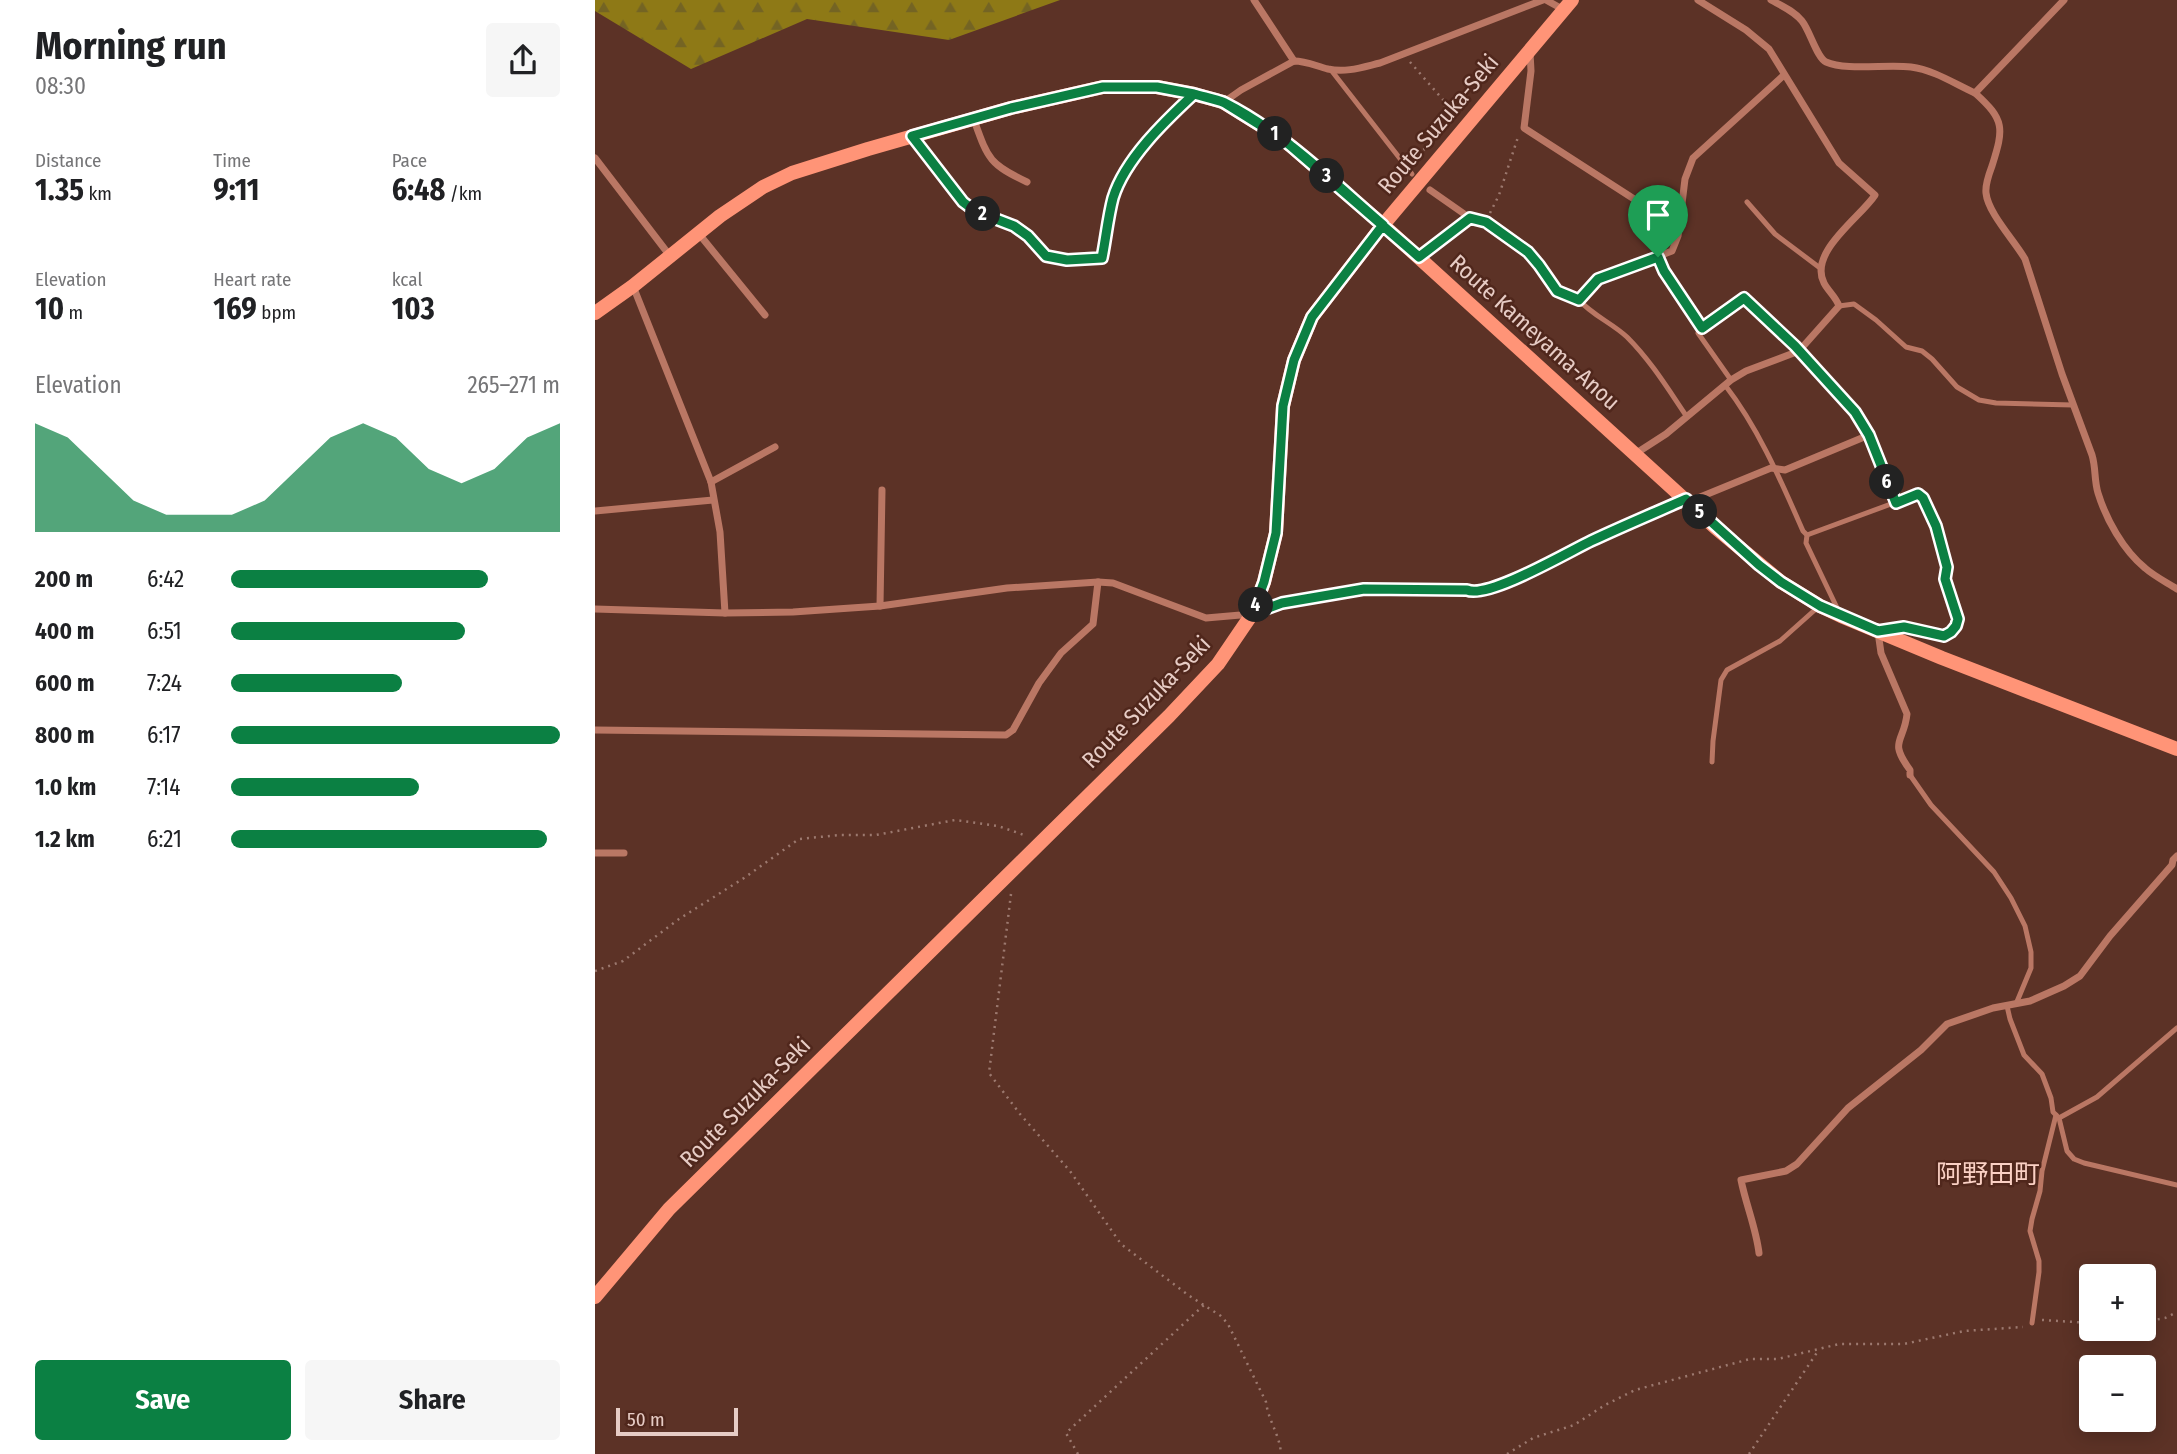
<!DOCTYPE html>
<html lang="en">
<head>
<meta charset="utf-8">
<style>
	:root { --surface:#fff; --page:#f6f6f6; --text:#202124; --muted:#757577; --accent:#0b8043 }
	body { margin:0; font-family:"Fira Sans Condensed","Noto Sans JP",sans-serif; background:var(--page); color:var(--text); height:100vh; display:flex; flex-direction:column; font-size:26px; white-space:nowrap }
	* { box-sizing:border-box; margin:0 }
	p { font-size:23px; color:var(--muted) }
	.icon { flex:none; width:38px; height:38px; fill:none; stroke:currentColor; stroke-width:2; stroke-linecap:round; stroke-linejoin:round }
	.map { position:relative; flex:1; overflow:hidden }
	.side { display:flex; flex-direction:column; background:var(--surface); width:595px }
	.side>* { flex:none }
	.controls { position:absolute; left:1484px; top:1264px; display:grid; gap:14px }
	.controls a { display:grid; place-items:center; width:77px; height:77px; border-radius:7px; background:var(--surface); box-shadow:0 4px 18px #0003; font-size:35px }
	.scale { position:absolute; left:21px; bottom:18px; width:122px; box-sizing:border-box; padding-left:7px; border:4px solid #e7ccc5; border-top:0; font-size:19px; line-height:24px; white-space:nowrap; color:#e7ccc5; -webkit-text-stroke:5px #50271c; paint-order:stroke }
	.pin { position:absolute; display:grid; place-items:center; width:60px; height:60px; color:#fff; margin:-72px -30px; border-radius:50% 50% 50% 0; rotate:-45deg; box-shadow:0 0 7px #0007 }
	.pin .icon { rotate:45deg }
	.km { position:absolute; width:35px; height:35px; margin:-18px; border-radius:50%; background:#222; color:#fff; font-size:19px; line-height:35px; text-align:center }
	.round { display:grid; place-items:center; flex:none; width:74px; height:74px; border-radius:7px; background:var(--page) }
	.summary { display:flex; align-items:center; justify-content:space-between; height:119px; padding:0 35px }
	h1 { font-size:38px; font-weight:700; line-height:52px }
	.stats { display:grid; grid-template-columns:repeat(3,1fr); gap:10px; height:119px; padding:7px 35px }
	.stats div { display:grid; align-content:center }
	.stats b { font-size:30px; font-weight:700 }
	.stats small { font-size:19px; font-weight:400 }
	.stats p { font-size:19px }
	.chart { height:196px; padding:14px 35px }
	.chart p { display:flex; justify-content:space-between }
	.chart svg { width:100%; height:126px; margin-top:7px; fill:var(--accent); opacity:.7 }
	.button { display:flex; gap:14px; margin-top:auto; padding:14px 35px }
	.button a { flex:1; height:80px; border-radius:7px; background:var(--accent); color:#fff; font-size:28px; font-weight:700; line-height:80px; text-align:center }
	.button a+a { background:var(--page); color:var(--text) }
	ul { padding:0 35px; list-style:none; font-size:23px }
	li { display:grid; grid-template-columns:112px 84px 1fr; align-items:center; height:52px }
	li i { height:18px; border-radius:9px; background:var(--accent) }
	main { display:flex; flex:1; min-height:0 }
	.map>svg:first-child { display:block }
	.forest { fill:url(#forest-firs) }
	.lines { fill:none; stroke-linecap:round; stroke-linejoin:round }
	.path { stroke:#9c796f; stroke-width:2.5; stroke-dasharray:2 5; stroke-linecap:butt }
	.lane { stroke:#ba7764; stroke-width:5 }
	.street { stroke:#ba7764; stroke-width:7 }
	.secondary { stroke:#ff9477; stroke-width:14 }
	.route-casing { stroke:#fff; stroke-width:14 }
	.route { stroke:#0b8043; stroke-width:9 }
	.labels { text-anchor:middle; stroke-width:5; stroke-linejoin:round; paint-order:stroke }
	.street-label { font-size:23px; fill:#e7ccc5; stroke:#50271c }
	.quarter-label { font-size:26px; fill:#fad0c4; stroke:#50271c }
</style>
</head>
<body>
<main>
<section class="side">
<div class="summary"><div><h1>Morning run</h1><p>08:30</p></div><a class="round"><svg class="icon" aria-label="share" viewBox="0 0 24 24"><path d="M12 15V3M7 8l5-5 5 5M5 13v7h14v-7"/></svg></a></div>
<div class="stats">
<div><p>Distance</p><b>1.35<small> km</small></b></div>
<div><p>Time</p><b>9:11</b></div>
<div><p>Pace</p><b>6:48<small> /km</small></b></div>
</div>
<div class="stats">
<div><p>Elevation</p><b>10<small> m</small></b></div>
<div><p>Heart rate</p><b>169<small> bpm</small></b></div>
<div><p>kcal</p><b>103</b></div>
</div>
<div class="chart"><p><span>Elevation</span>265–271 m</p>
<svg viewBox="0 0 160 44" preserveAspectRatio="none"><path d="M0 44V6L10 11L20 22L30 33L40 38L50 38L60 38L70 33L80 22L90 11L100 6L110 11L120 22L130 27L140 22L150 11L160 6V44z"/></svg>
</div>
<ul>
<li><b>200 m</b>6:42<i style="width:78%"></i></li>
<li><b>400 m</b>6:51<i style="width:71%"></i></li>
<li><b>600 m</b>7:24<i style="width:52%"></i></li>
<li><b>800 m</b>6:17<i style="width:100%"></i></li>
<li><b>1.0 km</b>7:14<i style="width:57%"></i></li>
<li><b>1.2 km</b>6:21<i style="width:96%"></i></li>
</ul>
<div class="button"><a>Save</a><a>Share</a></div>
</section>
<div class="map">
<svg width="1582" height="1454" viewBox="0 0 1582 1454">
	<defs>
		<pattern id="forest-firs" width="22" height="20" patternUnits="userSpaceOnUse" patternTransform="scale(1.75)"><rect width="22" height="20" fill="#8e7916"/><path d="M5 1l3.5 6h-7zM16 11l3.5 6h-7z" fill="#746423"/></pattern>
	</defs>
	<rect width="100%" height="100%" fill="#5c3226"/>
	<polygon class="forest" points="0,0 465,0 354,40 212,19 96,69 0,11"/>
	<g class="lines">
		<g class="path">
			<polyline points="815,62 850,102 850,111 844,133"/>
			<polyline points="817,158 831,148"/>
			<polyline points="895,213 904,195 923,137"/>
			<path d="M416,894l-22,179 31,41 50,57 51,73 67,51 33,21 7,8 38,78c2,18 14,33 15,52"/>
			<polyline points="0,971 28,961 84,919 149,878 204,839 245,835 281,835 360,820 403,826 432,836"/>
			<polyline points="1447,1320 1496,1323"/>
			<polyline points="1549,1322 1570,1318 1582,1312"/>
			<polyline points="483,1454 471,1433 610,1304"/>
			<polyline points="912,1454 938,1438 979,1425 1010,1405 1040,1390 1155,1359 1183,1359 1244,1344 1309,1344 1369,1331 1428,1327"/>
			<polyline points="1154,1454 1223,1351"/>
		</g>
		<g class="lane">
			<polyline points="736,70 817,174"/>
			<polyline points="1152,202 1180,234 1225,268"/>
			<path d="M984,300c13,15 33,23 48,37 24,24 41,52 60,80"/>
			<polyline points="1244,306 1259,304 1281,320 1311,347 1327,351 1337,359 1362,387 1384,400 1401,403 1478,405"/>
			<polyline points="1136,380 1103,333 1107,328 1149,298 1200,346 1260,412 1274,435 1301,503"/>
			<path d="M1130,385c34,44 56,96 78,146l4,4 -1,8 33,69"/>
			<path d="M1212,535l111,-41c15,9 25,53 28,70 1,5 -2,10 -1,16 2,15 21,37 7,50 -12,12 -32,0 -46,-2 -7,-1 -15,1 -22,2"/>
			<polyline points="1117,762 1118,741 1126,680 1132,670 1185,641 1222,608"/>
			<polyline points="1315,775 1336,805 1399,872 1416,898 1430,926 1436,952 1436,968 1421,1004"/>
			<polyline points="1412,1006 1415,1019 1429,1055 1447,1074 1456,1098 1458,1112 1464,1118 1472,1151 1479,1159 1489,1163 1582,1185"/>
			<polyline points="1464,1118 1502,1097 1582,1028"/>
			<polyline points="1437,1323 1444,1272 1444,1261 1435,1231 1437,1219 1445,1191 1447,1171 1461,1115"/>
		</g>
		<g class="street">
			<polyline points="659,0 699,61"/>
			<polyline points="951,0 969,10"/>
			<path d="M1176,0c11,6 23,11 31,21 8,10 15,37 24,41 20,9 61,2 85,5 23,3 44,17 64,26"/>
			<path d="M1469,0l-89,93c30,27 29,35 17,73 -3,8 -7,18 -6,27 2,20 28,47 39,66l37,115 30,81c4,13 2,25 6,38 8,26 25,57 47,75 9,8 21,14 32,21"/>
			<polyline points="935,52 936,71 929,128 1084,228"/>
			<path d="M629,102l17,-12 53,-29c12,0 22,5 34,8 18,4 35,-2 52,-6l163,-63"/>
			<path d="M379,120c14,39 15,44 53,62"/>
			<path d="M317,137l51,65 12,9 39,15 14,10 18,20 21,4 35,-2c4,-19 6,-40 11,-59 11,-39 51,-77 79,-104"/>
			<polyline points="0,158 75,256"/>
			<polyline points="835,190 875,218 891,222 933,252 944,265 962,291 984,300 1003,279 1077,251 1083,236 1090,179 1098,158 1189,75"/>
			<polyline points="104,234 170,315"/>
			<polyline points="824,257 875,218"/>
			<polyline points="1063,257 1069,271 1107,328"/>
			<polyline points="38,286 116,482 125,532 130,613"/>
			<path d="M1040,454l31,-20 65,-54 15,-9 53,-20 40,-45c-3,-9 -11,-15 -15,-23 -16,-31 37,-66 51,-88l-36,-32 -70,-114 -23,-19 -48,-30"/>
			<polyline points="116,482 180,447"/>
			<polyline points="1093,502 1176,468 1190,470 1274,435"/>
			<polyline points="0,511 118,500"/>
			<polyline points="285,606 287,490"/>
			<polyline points="0,609 130,613 198,612 285,606 412,588 503,582 518,583 611,618 657,614 687,603 769,589 872,590 877,592 941,569 993,542 1091,499"/>
			<path d="M1283,632l3,21 26,61c-3,29 -19,26 3,56v5"/>
			<polyline points="0,730 411,735 418,730 444,683 466,653 498,624 503,582"/>
			<polyline points="0,853 29,853"/>
			<path d="M1164,1253c-3,-25 -13,-48 -18,-73l45,-9 11,-7 51,-56 73,-58 26,-26 46,-16 37,-7 34,-15 16,-10 30,-40 62,-71 1,-5 4,-4"/>
		</g>
		<g class="secondary">
			<polyline points="0,313 38,286 125,216 168,187 197,173 273,149 416,108 508,87 562,87 599,94 628,102 689,140 788,225 1121,528 1186,582 1225,606 1246,616 1347,658 1582,749"/>
			<polyline points="0,1297 74,1209 574,716 623,664 657,614 669,582 681,533 688,406 699,360 717,317 788,225 977,0"/>
		</g>
	</g>
	<g class="lines">
		<defs>
			<path id="route" d="M1063,257l-60,22 -19,21 -22,-9 -18,-26 -11,-13 -42,-30 -16,-4 -51,39 -135,-117 -61,-38 -29,-8 -37,-7h-54l-92,21 -99,28 51,66 12,9 39,15 14,10 18,20 21,4 35,-2c4,-20 6,-41 11,-60 12,-39 52,-77 81,-104 10,3 21,5 31,9 59,30 108,79 158,122l-71,92 -18,43 -11,46 -7,127 -12,49 -12,32 30,-11 82,-14 103,1c21,9 101,-38 124,-49 32,-15 63,-28 95,-42l73,66 22,17 39,24 58,25 26,-4 40,9 7,-4 5,-6 2,-7 -13,-40 2,-12 -11,-41 -13,-28 -5,-4 -22,9 -27,-68 -14,-23 -60,-66 -51,-48 -42,30 -38,-57 -6,-14"/>
		</defs>
		<use href="#route" class="route-casing"/>
		<use href="#route" class="route"/>
	</g>
	<g class="labels">
		<g class="street-label">
			<text transform="translate(843 124) rotate(-50)" y="8">Route Suzuka-Seki</text>
			<text transform="translate(940 332) rotate(42)" y="8">Route Kameyama-Anou</text>
			<text transform="translate(551 702) rotate(-46)" y="8">Route Suzuka-Seki</text>
			<text transform="translate(150 1102) rotate(-45)" y="8">Route Suzuka-Seki</text>
		</g>
		<g class="quarter-label">
			<text x="1393" y="1183">阿野田町</text>
		</g>
	</g>
</svg>
<div class="controls">
<a>+</a>
<a>−</a>
</div>
<div class="scale">50 m</div>
<div class="pin" style="left:1063px;top:257px;background:#1e9e55"><svg class="icon" aria-label="arrive" viewBox="0 0 24 24"><path d="M6 21V4h12l-3 4 3 4H6"/></svg></div>
<b class="km" style="left:680px;top:134px">1</b>
<b class="km" style="left:388px;top:214px">2</b>
<b class="km" style="left:732px;top:176px">3</b>
<b class="km" style="left:661px;top:605px">4</b>
<b class="km" style="left:1105px;top:512px">5</b>
<b class="km" style="left:1292px;top:482px">6</b>
</div>
</main>
</body>
</html>
